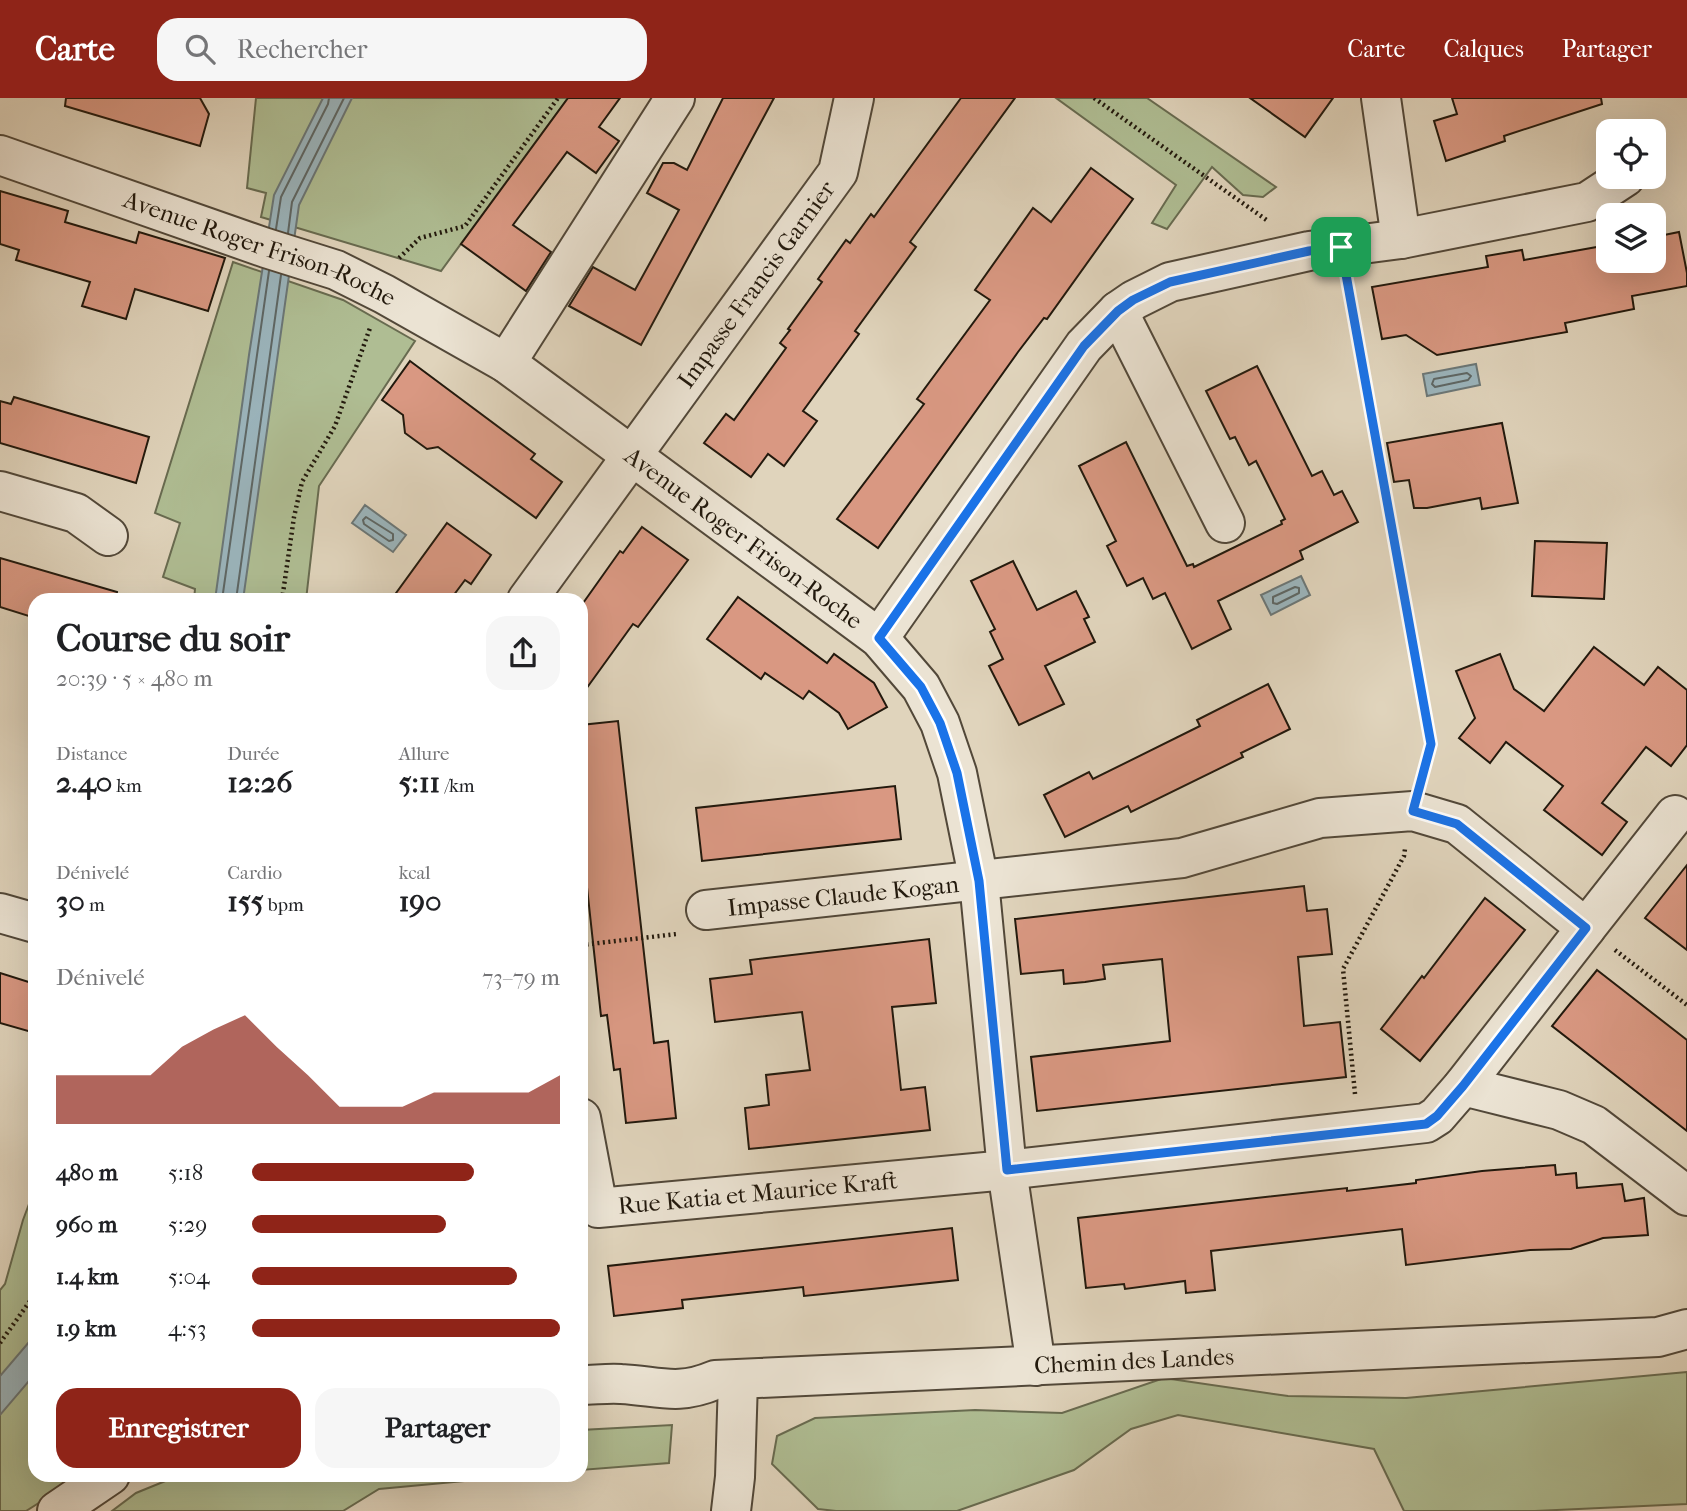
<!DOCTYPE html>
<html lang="fr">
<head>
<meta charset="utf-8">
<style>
	:root { --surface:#fff; --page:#f6f6f6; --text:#202124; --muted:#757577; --accent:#8f2418 }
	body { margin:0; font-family:"IM FELL French Canon",serif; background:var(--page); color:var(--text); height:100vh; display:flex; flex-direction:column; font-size:26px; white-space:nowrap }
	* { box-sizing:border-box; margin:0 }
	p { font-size:23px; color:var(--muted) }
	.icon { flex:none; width:38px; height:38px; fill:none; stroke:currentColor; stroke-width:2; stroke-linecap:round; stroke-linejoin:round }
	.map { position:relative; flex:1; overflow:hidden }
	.details { position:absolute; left:28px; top:495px; width:560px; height:889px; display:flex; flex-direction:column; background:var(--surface); border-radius:21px; box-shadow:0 7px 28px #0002 }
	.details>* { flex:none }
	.tools { position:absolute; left:1596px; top:21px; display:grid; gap:14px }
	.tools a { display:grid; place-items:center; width:70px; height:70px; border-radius:14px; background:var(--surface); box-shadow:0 7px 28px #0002; font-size:35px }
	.pin { position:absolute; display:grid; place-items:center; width:60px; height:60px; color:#fff; margin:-30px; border-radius:14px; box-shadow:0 4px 10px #0006 }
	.round { display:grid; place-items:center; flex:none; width:74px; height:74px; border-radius:21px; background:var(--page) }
	.overview { display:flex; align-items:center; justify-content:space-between; height:119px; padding:0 28px }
	h1 { font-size:38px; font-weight:700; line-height:52px }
	.metrics { display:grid; grid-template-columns:repeat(3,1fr); gap:10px; height:119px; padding:7px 28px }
	.metrics div { display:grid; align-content:center }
	.metrics b { font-size:30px; font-weight:700 }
	.metrics small { font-size:19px; font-weight:400 }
	.metrics p { font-size:19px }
	.chart { height:196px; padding:14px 28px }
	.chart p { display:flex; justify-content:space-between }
	.chart svg { width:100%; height:126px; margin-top:7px; fill:var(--accent); opacity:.7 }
	.cta { display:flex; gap:14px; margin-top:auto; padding:14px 28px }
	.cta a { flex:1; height:80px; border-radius:21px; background:var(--accent); color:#fff; font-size:28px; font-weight:700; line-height:80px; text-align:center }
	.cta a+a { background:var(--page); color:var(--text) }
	ul { padding:0 28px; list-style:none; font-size:23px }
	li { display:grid; grid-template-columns:112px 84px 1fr; align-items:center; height:52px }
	li i { height:18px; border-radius:9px; background:var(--accent) }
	header { display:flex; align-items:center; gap:42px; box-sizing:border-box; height:98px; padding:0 35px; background:var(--accent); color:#fff }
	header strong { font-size:33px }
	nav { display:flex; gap:38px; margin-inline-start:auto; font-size:24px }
	.search { width:490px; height:63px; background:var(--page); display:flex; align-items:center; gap:18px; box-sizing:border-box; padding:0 24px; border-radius:21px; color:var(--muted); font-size:26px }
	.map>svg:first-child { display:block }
	.green { fill:#afbd93; stroke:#686b50; stroke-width:2 }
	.water { fill:#9bb5bd; stroke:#6b7777; stroke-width:2 }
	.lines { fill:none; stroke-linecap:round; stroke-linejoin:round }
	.shore { stroke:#5e6765; stroke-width:2 }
	.building { fill:#d99882; stroke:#22190d; stroke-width:2 }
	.minor-casing { stroke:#524839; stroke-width:42 }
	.path { stroke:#22190d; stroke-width:4.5; stroke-dasharray:2 3.5; stroke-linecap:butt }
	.minor { stroke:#ebe3d3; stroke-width:38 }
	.route-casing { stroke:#fff; stroke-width:14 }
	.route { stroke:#1a73e8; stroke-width:9 }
	.labels { text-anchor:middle; stroke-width:5; stroke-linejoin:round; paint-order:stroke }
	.street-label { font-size:24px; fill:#22190d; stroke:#ebe3d3 }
</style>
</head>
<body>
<header>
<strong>Carte</strong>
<div class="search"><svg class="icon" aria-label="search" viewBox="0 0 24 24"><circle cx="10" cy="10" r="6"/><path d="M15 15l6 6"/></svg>Rechercher</div>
<nav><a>Carte</a><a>Calques</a><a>Partager</a></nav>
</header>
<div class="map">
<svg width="1687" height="1413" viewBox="0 0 1687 1413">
	<rect width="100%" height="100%" fill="#e0d4bc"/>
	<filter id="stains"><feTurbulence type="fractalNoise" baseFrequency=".00286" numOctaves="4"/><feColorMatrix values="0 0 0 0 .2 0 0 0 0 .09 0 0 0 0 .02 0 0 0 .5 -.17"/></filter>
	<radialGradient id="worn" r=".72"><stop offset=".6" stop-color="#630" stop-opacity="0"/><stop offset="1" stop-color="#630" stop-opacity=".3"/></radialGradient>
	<g class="green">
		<polygon points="256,0 568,0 441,173 261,119 266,95 247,90"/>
		<polygon points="1056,0 1147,0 1276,89 1263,99 1243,97 1212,69 1167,131 1152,125 1176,87"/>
		<polygon points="233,164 343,202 415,243 319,388 306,502 194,502 195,491 163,479 180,425 155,415"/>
		<polygon points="35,1090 35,1377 83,1377 26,1413 0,1413 0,1192 5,1186 23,1122"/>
		<polygon points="1687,1274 1687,1406 1535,1413 1404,1413 1374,1351 1178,1317 1131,1331 1074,1372 957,1413 836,1413 818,1411 772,1366 777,1338 815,1320 975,1312 1062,1315 1164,1280 1288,1298 1406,1300"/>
		<polygon points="672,1327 669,1365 581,1372 581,1332"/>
		<polygon points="180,1377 528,1377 379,1391 343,1413 112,1413 136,1395"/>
	</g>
	<g class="water">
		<polygon points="323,0 352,0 299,107 243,502 215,502 249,257 274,97"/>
		<polygon points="1476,266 1480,287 1427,298 1423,276"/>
		<polygon points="365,407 406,437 393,454 352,425"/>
		<polygon points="1301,478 1310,497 1271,517 1261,497"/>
		<polygon points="35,1237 35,1276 0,1317 0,1278"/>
	</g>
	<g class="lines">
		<g class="shore">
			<polyline points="276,131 281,99 328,6 329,0"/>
			<polyline points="288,135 292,104 344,0"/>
			<polygon points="1467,275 1471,278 1468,282 1435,289 1432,286 1434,281"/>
			<polygon points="366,419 393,436 393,442 389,443 364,426 363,422"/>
			<polygon points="1295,489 1299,490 1299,495 1277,506 1273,505 1273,499"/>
			<polyline points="222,502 269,173"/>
			<polyline points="236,502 281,177"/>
		</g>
	</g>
	<g class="building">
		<polygon points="66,0 200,0 209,16 200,48 65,8"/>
		<polygon points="568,0 620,0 599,29 619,43 596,75 567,54 513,127 551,154 526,193 461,146"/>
		<polygon points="723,0 774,0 641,247 569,208 593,169 635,192 679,112 647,95 663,65 674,65 687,72"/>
		<polygon points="961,0 1015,0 910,144 916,149 855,233 859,236 803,313 817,323 784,368 768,356 751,379 704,345 726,316 734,322 786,250 780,245 790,232 788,231 822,184 818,181 846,142 850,145 871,116 874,119"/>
		<polygon points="1250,0 1333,0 1305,39"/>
		<polygon points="1452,0 1601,0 1602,6 1504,38 1505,43 1446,63 1434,23 1457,16"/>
		<polygon points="1091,70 1133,101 1047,221 1044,220 1018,254 878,450 837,421 924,306 917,301 990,202 975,192 1033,110 1051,124"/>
		<polygon points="0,93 68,113 65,124 136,145 139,134 225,160 208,213 135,191 126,221 82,208 90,184 16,162 19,152 0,146"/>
		<polygon points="1679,134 1687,175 1687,188 1632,198 1634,211 1565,225 1567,234 1437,257 1406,237 1382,241 1372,189 1488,169 1486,158 1522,152 1524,162 1608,147 1608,163 1654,163 1654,139"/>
		<polygon points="410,263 535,356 531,361 562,384 536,420 438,349 427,351 405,335 403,317 382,302"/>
		<polygon points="1257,268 1312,378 1322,373 1334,397 1342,393 1358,424 1300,453 1303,461 1218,503 1231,531 1192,551 1165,495 1153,501 1143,480 1127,488 1107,448 1116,443 1079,368 1126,344 1187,468 1193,466 1194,469 1282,426 1281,423 1285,421 1256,363 1249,367 1235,339 1230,341 1206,293"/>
		<polygon points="14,299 149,339 136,385 0,345 0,303 11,306"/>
		<polygon points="1502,325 1518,405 1482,411 1480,400 1427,410 1414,410 1409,382 1394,384 1387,345"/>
		<polygon points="447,425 491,457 471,486 465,482 450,502 391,502"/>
		<polygon points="642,429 688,462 638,529 633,526 581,598 581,508 620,453 623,455"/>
		<polygon points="1535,443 1607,445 1604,501 1532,498"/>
		<polygon points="0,460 117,494 116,502 35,502 35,520 0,509"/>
		<polygon points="1013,463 1037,512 1076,493 1089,519 1084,521 1095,544 1045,568 1064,606 1019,627 989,568 1003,561 990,534 995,531 971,483"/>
		<polygon points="738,499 827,565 834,556 874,585 887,609 848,631 839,615 809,593 803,601 765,575 761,581 707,541"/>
		<polygon points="1594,549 1644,587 1658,569 1687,592 1687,647 1671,668 1646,649 1602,705 1627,724 1602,757 1544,712 1563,688 1506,644 1490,665 1459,640 1475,620 1456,573 1500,556 1514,591 1544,613"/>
		<polygon points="1268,586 1290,631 1241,655 1243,659 1131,714 1128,708 1065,739 1044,697 1089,674 1093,681 1200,628 1197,622"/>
		<polygon points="618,623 654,945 668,943 676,1020 626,1025 620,971 614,972 607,917 601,918 581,734 581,627"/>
		<polygon points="895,688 901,741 702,763 696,710"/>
		<polygon points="1687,767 1687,852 1645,820"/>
		<polygon points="1304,788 1307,813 1327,811 1332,856 1298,859 1304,928 1340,924 1346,979 1037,1013 1031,959 1170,943 1162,861 1103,867 1105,881 1085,884 1064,886 1063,872 1021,876 1015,821"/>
		<polygon points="1485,800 1525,832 1420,963 1381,931 1422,878 1424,880"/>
		<polygon points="929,841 936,905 892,909 901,992 925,989 930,1032 749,1051 745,1010 769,1007 766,977 810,972 802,914 715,924 710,881 752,876 750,862"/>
		<polygon points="1597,872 1687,942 1687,1033 1552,928"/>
		<polygon points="0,875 35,886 35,935 0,925"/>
		<polygon points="1555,1067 1556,1077 1576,1075 1577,1090 1622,1086 1625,1103 1644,1100 1648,1137 1603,1140 1571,1151 1530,1152 1406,1167 1402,1131 1211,1153 1215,1192 1186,1195 1185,1183 1125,1191 1124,1186 1086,1190 1078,1120 1347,1090 1347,1093 1416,1085 1416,1082 1482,1073"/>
		<polygon points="952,1130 958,1182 804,1198 803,1189 682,1202 683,1210 614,1218 608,1168"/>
	</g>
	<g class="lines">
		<defs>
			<g id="minor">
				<path id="s1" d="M0,57l266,93 70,22 48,24 122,69 373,275 42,49 19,36 17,50 22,108 28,289 29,196"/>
				<polyline points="1401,141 1587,104 1625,79"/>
				<polyline points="1118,213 1225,425"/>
				<polyline points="506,265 675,0"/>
				<polyline points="0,393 76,415 108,438"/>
				<path id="s2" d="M527,502l311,-428 16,-74"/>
				<polyline points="879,540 1084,248 1118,213 1134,202 1170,184 1309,153 1401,141 1381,0"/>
				<polyline points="0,815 35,825"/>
				<polyline points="1586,830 1675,717"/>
				<polyline points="1463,988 1559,1012 1594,1027 1687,1098"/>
				<path id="s3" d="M581,1020l17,90 409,-38 419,-47 11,-7 26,-30 123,-158 -129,-104 -44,-13 -93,7 -138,40 -476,52"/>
				<path id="s4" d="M581,1287c13,0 27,-2 40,-1 38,2 56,12 94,-4l943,-43 29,-8"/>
				<polyline points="57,1413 110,1377"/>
				<polyline points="731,1413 735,1379 738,1282"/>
			</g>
		</defs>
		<use href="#minor" class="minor-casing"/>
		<g class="path">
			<polyline points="1094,0 1268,123"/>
			<polyline points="399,160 420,140 465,128 558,0"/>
			<polyline points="1347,184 1431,646 1422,678"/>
			<polyline points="282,502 294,419 302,384 335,328 370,230"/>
			<polyline points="581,847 677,836"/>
			<polyline points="1615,852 1687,907"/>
			<polyline points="1355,996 1343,871 1404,758 1405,751"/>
			<polyline points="0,1245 35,1196"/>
		</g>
		<use href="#minor" class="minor"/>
	</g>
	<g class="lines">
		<defs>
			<polygon id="route" points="1341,149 1431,646 1413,713 1457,726 1586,830 1463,988 1437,1018 1426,1026 1007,1072 979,783 957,675 940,625 921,589 879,540 1084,248 1118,213 1133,202 1170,184 1309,153"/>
		</defs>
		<use href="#route" class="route-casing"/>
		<use href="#route" class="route"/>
	</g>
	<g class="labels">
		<g class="street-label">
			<text dy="8" stroke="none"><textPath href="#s1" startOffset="276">Avenue Roger Frison-Roche</textPath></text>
			<text dy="8" stroke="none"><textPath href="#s2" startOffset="390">Impasse Francis Garnier</textPath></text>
			<text dy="8" stroke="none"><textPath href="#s1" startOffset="844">Avenue Roger Frison-Roche</textPath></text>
			<text transform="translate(843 798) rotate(-6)" y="8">Impasse Claude Kogan</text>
			<text dy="8" stroke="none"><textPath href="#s3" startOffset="252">Rue Katia et Maurice Kraft</textPath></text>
			<text dy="8" stroke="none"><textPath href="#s4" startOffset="555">Chemin des Landes</textPath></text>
		</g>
	</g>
	<rect width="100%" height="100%" filter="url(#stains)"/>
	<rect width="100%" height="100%" fill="url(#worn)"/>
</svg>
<div class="tools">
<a><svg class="icon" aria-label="locate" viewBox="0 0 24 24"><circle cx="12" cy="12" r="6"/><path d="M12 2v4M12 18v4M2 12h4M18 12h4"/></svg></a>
<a><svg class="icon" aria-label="layers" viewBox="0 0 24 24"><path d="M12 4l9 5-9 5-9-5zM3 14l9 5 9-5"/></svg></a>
</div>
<div class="pin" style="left:1341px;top:149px;background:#1e9e55"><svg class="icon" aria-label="arrive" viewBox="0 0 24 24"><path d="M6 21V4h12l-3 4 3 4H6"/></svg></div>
<section class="details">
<div class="overview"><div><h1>Course du soir</h1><p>20:39 · 5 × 480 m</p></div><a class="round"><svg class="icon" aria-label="share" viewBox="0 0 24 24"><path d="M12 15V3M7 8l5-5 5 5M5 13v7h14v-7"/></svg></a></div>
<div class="metrics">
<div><p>Distance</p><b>2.40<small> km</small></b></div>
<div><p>Durée</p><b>12:26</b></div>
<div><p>Allure</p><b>5:11<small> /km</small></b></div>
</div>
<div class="metrics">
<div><p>Dénivelé</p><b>30<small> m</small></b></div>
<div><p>Cardio</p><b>155<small> bpm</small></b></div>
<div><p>kcal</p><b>190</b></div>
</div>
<div class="chart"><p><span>Dénivelé</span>73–79 m</p>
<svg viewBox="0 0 160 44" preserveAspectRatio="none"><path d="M0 44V27L10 27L20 27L30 27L40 17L50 11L60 6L70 17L80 27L90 38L100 38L110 38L120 33L130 33L140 33L150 33L160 27V44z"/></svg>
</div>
<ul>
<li><b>480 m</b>5:18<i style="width:72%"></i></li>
<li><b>960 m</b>5:29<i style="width:63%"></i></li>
<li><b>1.4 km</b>5:04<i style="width:86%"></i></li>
<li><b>1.9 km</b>4:53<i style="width:100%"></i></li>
</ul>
<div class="cta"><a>Enregistrer</a><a>Partager</a></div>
</section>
</div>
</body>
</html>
